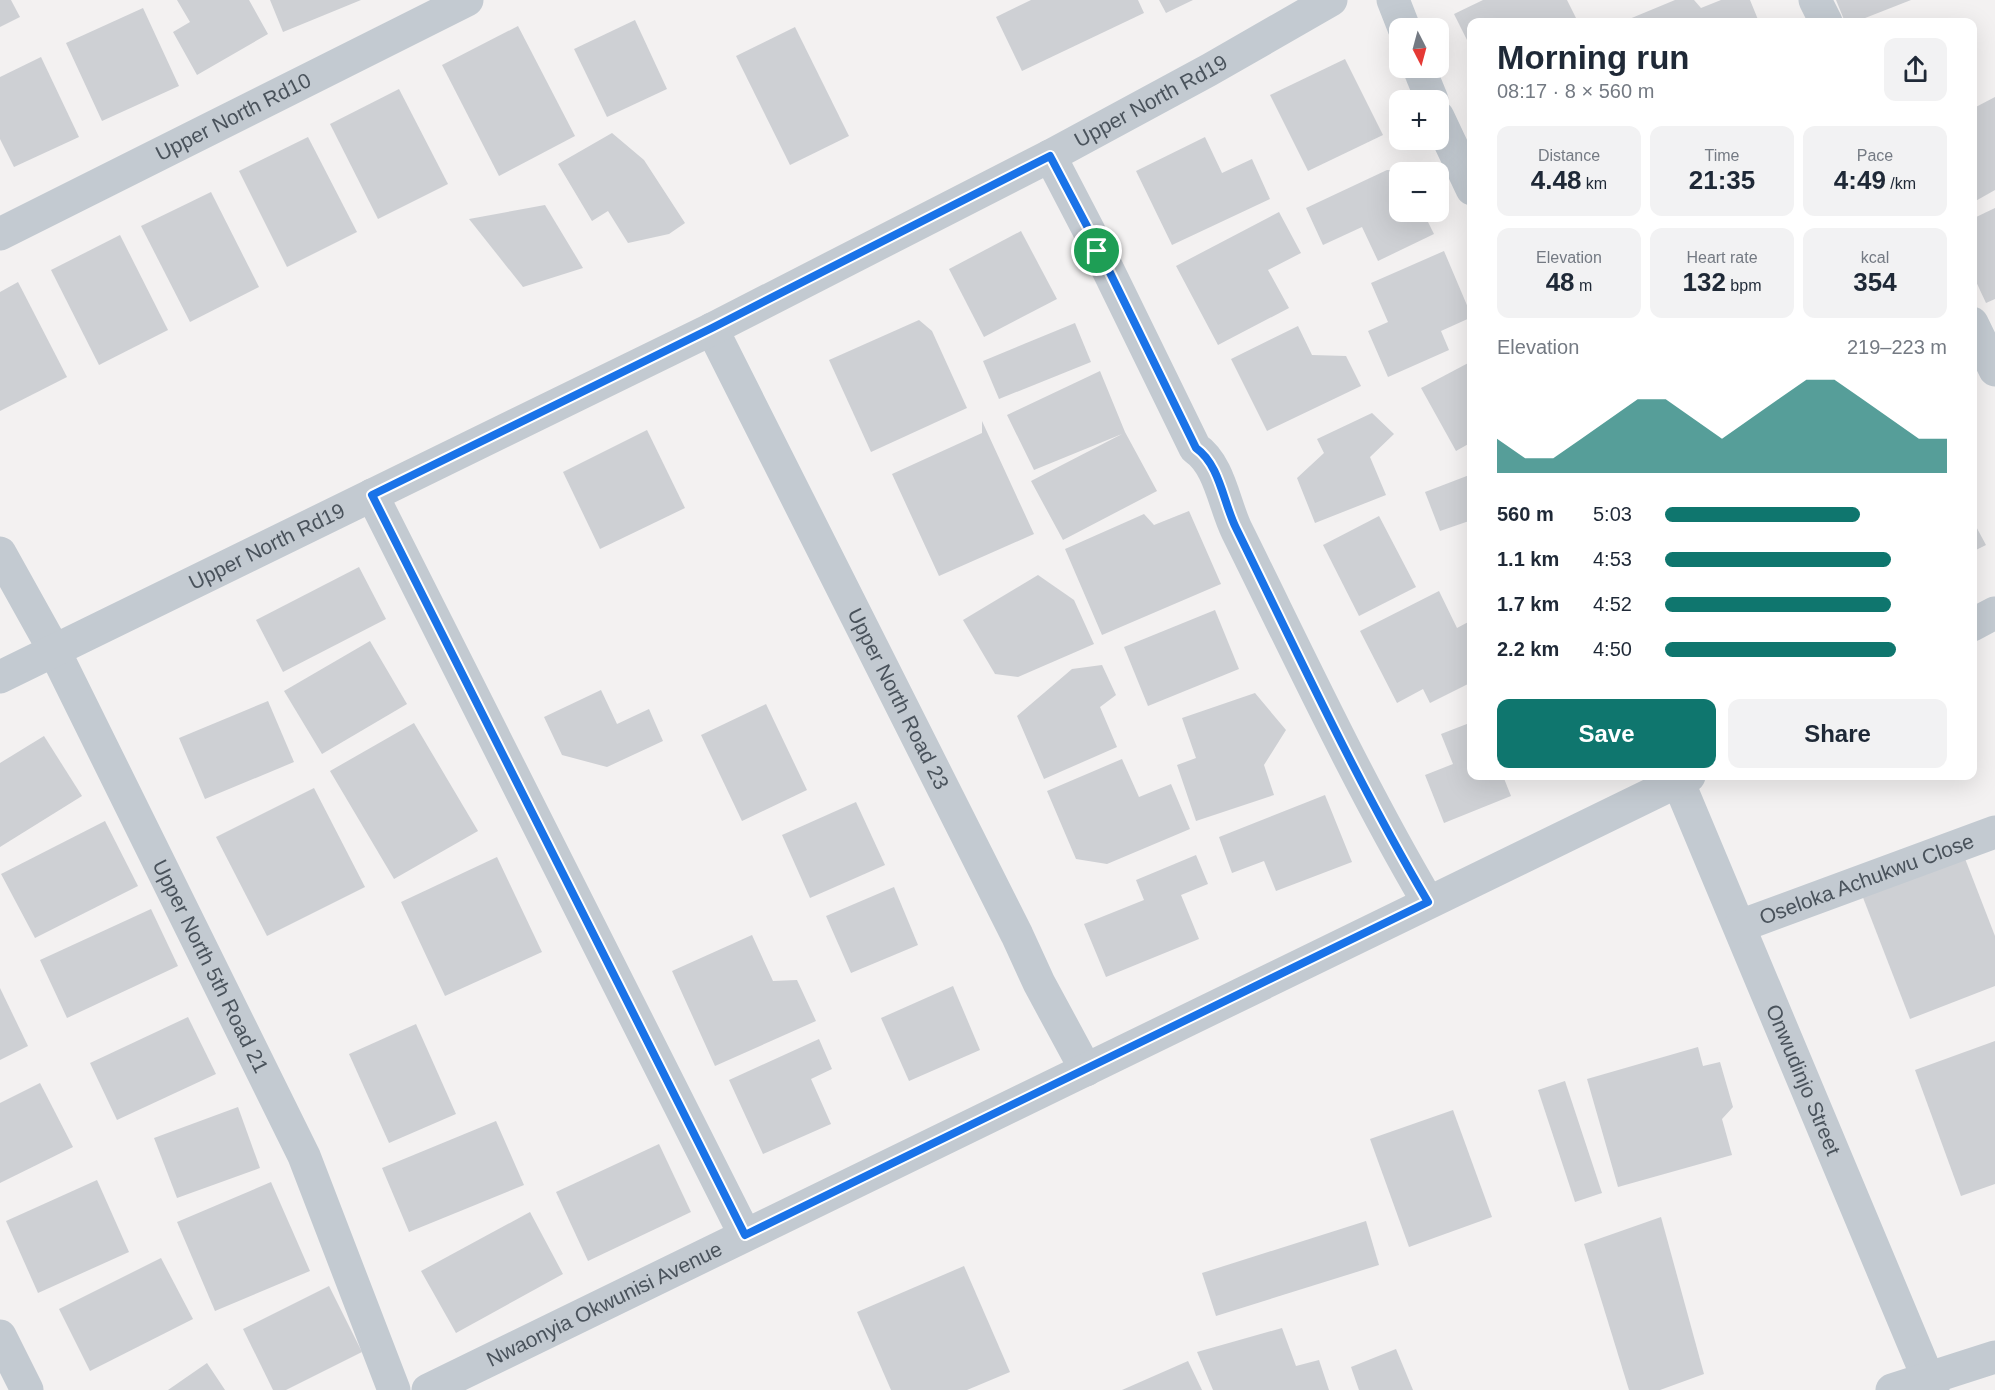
<!DOCTYPE html>
<html lang="en">
<head>
<meta charset="utf-8">
<style>
	:root { --surface:#fff; --page:#f2f2f3; --text:#1f2937; --muted:#747a83; --accent:#0f766e }
	body { margin:0; font-family:Helvetica,sans-serif; background:var(--page); color:var(--text); height:100vh; display:flex; flex-direction:column; font-size:22px; white-space:nowrap }
	* { box-sizing:border-box; margin:0 }
	p { font-size:20px; color:var(--muted) }
	.icon { flex:none; width:33px; height:33px; fill:none; stroke:currentColor; stroke-width:2; stroke-linecap:round; stroke-linejoin:round }
	.map { position:relative; flex:1; overflow:hidden }
	.panel { position:absolute; left:1467px; top:18px; width:510px; height:762px; display:flex; flex-direction:column; background:var(--surface); border-radius:12px; box-shadow:0 6px 24px #0002 }
	.panel>* { flex:none }
	.needle { width:39px; rotate:174deg }
	.controls { position:absolute; left:1389px; top:18px; display:grid; gap:12px }
	.controls a { display:grid; place-items:center; width:60px; height:60px; border-radius:12px; background:var(--surface); box-shadow:0 6px 24px #0002; font-size:30px }
	.pin { position:absolute; display:grid; place-items:center; width:51px; height:51px; color:#fff; margin:-26px; border:3px solid #fff; border-radius:50%; box-shadow:0 2px 6px #0007 }
	.round { display:grid; place-items:center; flex:none; width:63px; height:63px; border-radius:12px; background:var(--page) }
	.summary { display:flex; align-items:center; justify-content:space-between; height:102px; padding:0 30px }
	h1 { font-size:33px; font-weight:700; line-height:45px }
	.stats { display:grid; grid-template-columns:repeat(3,1fr); gap:9px; height:102px; padding:6px 30px }
	.stats div { display:grid; align-content:center; border-radius:12px; background:var(--page); text-align:center }
	.stats b { font-size:26px; font-weight:700 }
	.stats small { font-size:16px; font-weight:400 }
	.stats p { font-size:16px }
	.chart { height:168px; padding:12px 30px }
	.chart p { display:flex; justify-content:space-between }
	.chart svg { width:100%; height:108px; margin-top:6px; fill:var(--accent); opacity:.7 }
	.primary-button { display:flex; gap:12px; margin-top:auto; padding:12px 30px }
	.primary-button a { flex:1; height:69px; border-radius:12px; background:var(--accent); color:#fff; font-size:24px; font-weight:700; line-height:69px; text-align:center }
	.primary-button a+a { background:var(--page); color:var(--text) }
	ul { padding:0 30px; list-style:none; font-size:20px }
	li { display:grid; grid-template-columns:96px 72px 1fr; align-items:center; height:45px }
	li i { height:15px; border-radius:8px; background:var(--accent) }
	.map>svg:first-child { display:block }
	.building { fill:#ced0d4 }
	.lines { fill:none; stroke-linecap:round; stroke-linejoin:round }
	.street { stroke:#c3cad1; stroke-width:33 }
	.route-casing { stroke:#fff; stroke-width:12 }
	.route { stroke:#1a73e8; stroke-width:8 }
	.labels { text-anchor:middle; stroke-width:4.5; stroke-linejoin:round; paint-order:stroke }
	.street-label { font-size:21px; fill:#4a535c; stroke:#fff }
</style>
</head>
<body>
<div class="map">
<svg width="1995" height="1390" viewBox="0 0 1995 1390">
	<rect width="100%" height="100%" fill="#f3f1f1"/>
	<g class="building">
		<polygon points="0,0 11,0 20,17 0,27"/>
		<polygon points="177,0 249,0 268,34 197,75 173,32 190,22"/>
		<polygon points="270,0 361,0 283,32"/>
		<polygon points="1031,0 1138,0 1144,13 1022,71 996,17"/>
		<polygon points="1159,0 1193,0 1166,13"/>
		<polygon points="1483,0 1567,0 1578,22 1472,22 1472,50 1454,14"/>
		<polygon points="1675,0 1694,0 1701,8 1721,0 1750,0 1759,22 1622,22"/>
		<polygon points="1836,0 1911,0 1855,22 1845,22"/>
		<polygon points="143,8 179,86 102,121 66,43"/>
		<polygon points="635,20 667,89 607,117 574,49"/>
		<polygon points="518,26 575,136 499,176 442,65"/>
		<polygon points="795,27 849,136 790,165 736,56"/>
		<polygon points="41,57 79,137 14,167 0,139 0,77"/>
		<polygon points="1345,59 1383,135 1308,171 1270,95"/>
		<polygon points="399,89 448,184 378,219 330,124"/>
		<polygon points="1995,97 1995,190 1972,203 1972,109"/>
		<polygon points="612,133 644,160 685,223 669,234 628,243 608,211 592,221 558,164"/>
		<polygon points="308,137 357,232 287,267 239,171"/>
		<polygon points="1205,137 1222,173 1252,159 1270,199 1172,245 1136,171"/>
		<polygon points="1387,170 1404,170 1405,172 1400,172 1400,212 1423,212 1434,234 1378,261 1362,227 1323,245 1306,208"/>
		<polygon points="211,192 259,287 190,322 141,226"/>
		<polygon points="545,205 583,268 523,287 469,219"/>
		<polygon points="1995,208 1995,299 1986,303 1972,273 1972,219"/>
		<polygon points="1279,212 1301,253 1268,270 1289,308 1218,345 1176,266"/>
		<polygon points="1021,231 1057,299 984,337 949,269"/>
		<polygon points="120,235 168,330 99,365 51,270"/>
		<polygon points="1444,251 1472,317 1441,331 1449,350 1388,377 1368,331 1388,322 1371,283"/>
		<polygon points="18,282 67,377 0,411 0,292"/>
		<polygon points="919,320 932,331 967,408 871,452 829,360"/>
		<polygon points="1075,323 1091,362 999,399 983,361"/>
		<polygon points="1298,326 1312,355 1346,356 1361,386 1267,431 1231,359"/>
		<polygon points="1472,361 1472,442 1456,451 1421,388"/>
		<polygon points="1100,371 1125,432 1157,491 1063,540 1031,481 1122,434 1034,470 1007,415"/>
		<polygon points="1372,413 1394,434 1370,457 1386,495 1315,523 1297,478 1324,453 1317,439"/>
		<polygon points="982,421 1034,534 939,576 892,474 982,433"/>
		<polygon points="647,430 685,508 600,549 563,472"/>
		<polygon points="1472,474 1472,520 1440,531 1425,492"/>
		<polygon points="1189,511 1221,584 1102,635 1065,549 1144,514 1154,525"/>
		<polygon points="1379,516 1416,587 1359,616 1323,545"/>
		<polygon points="1972,519 1986,545 1972,552"/>
		<polygon points="359,567 386,619 283,672 256,620"/>
		<polygon points="1038,575 1074,600 1094,644 1018,677 995,674 963,620"/>
		<polygon points="1439,591 1457,628 1472,620 1472,682 1430,703 1423,689 1397,703 1360,631"/>
		<polygon points="1215,610 1239,669 1148,706 1124,647"/>
		<polygon points="370,641 407,704 322,754 284,691"/>
		<polygon points="1102,665 1116,695 1100,707 1117,747 1044,779 1017,716 1072,669"/>
		<polygon points="601,690 617,724 649,709 663,741 607,767 562,755 544,717"/>
		<polygon points="1255,693 1286,730 1264,765 1274,795 1196,821 1177,765 1196,758 1182,718"/>
		<polygon points="268,701 294,762 205,799 179,738"/>
		<polygon points="766,704 807,790 742,821 701,735"/>
		<polygon points="1472,722 1472,776 1503,776 1511,796 1444,823 1425,775 1453,764 1441,734"/>
		<polygon points="414,723 478,831 394,879 330,771"/>
		<polygon points="44,736 82,796 0,847 0,763"/>
		<polygon points="1122,759 1139,797 1171,784 1190,829 1107,864 1076,859 1047,791"/>
		<polygon points="314,788 365,887 267,936 216,837"/>
		<polygon points="1325,795 1352,862 1276,891 1264,861 1232,873 1219,837"/>
		<polygon points="856,802 885,865 810,898 782,835"/>
		<polygon points="105,821 138,886 35,938 1,874"/>
		<polygon points="1196,855 1208,884 1181,895 1199,939 1106,977 1084,924 1144,900 1136,880"/>
		<polygon points="1964,856 1995,936 1995,986 1910,1019 1862,895"/>
		<polygon points="497,857 542,952 445,996 401,902"/>
		<polygon points="894,887 918,945 851,973 826,916"/>
		<polygon points="151,909 178,966 67,1018 40,960"/>
		<polygon points="752,935 773,981 797,980 816,1021 715,1066 672,971"/>
		<polygon points="953,986 980,1050 909,1081 881,1018"/>
		<polygon points="0,988 28,1046 0,1060"/>
		<polygon points="188,1017 216,1074 117,1120 90,1063"/>
		<polygon points="416,1024 456,1114 389,1143 349,1054"/>
		<polygon points="819,1039 832,1069 811,1079 831,1124 763,1154 729,1080"/>
		<polygon points="1995,1041 1995,1184 1961,1196 1915,1070"/>
		<polygon points="1698,1047 1703,1066 1720,1062 1733,1107 1722,1119 1732,1155 1618,1187 1587,1079"/>
		<polygon points="1565,1081 1602,1193 1575,1202 1538,1090"/>
		<polygon points="40,1083 73,1147 0,1183 0,1103"/>
		<polygon points="238,1107 260,1168 177,1198 154,1138"/>
		<polygon points="1453,1110 1492,1217 1409,1247 1370,1139"/>
		<polygon points="496,1121 524,1185 409,1232 382,1168"/>
		<polygon points="659,1144 691,1212 588,1261 556,1192"/>
		<polygon points="97,1180 129,1252 38,1293 6,1221"/>
		<polygon points="271,1182 310,1271 215,1311 177,1222"/>
		<polygon points="530,1212 563,1274 456,1333 421,1271"/>
		<polygon points="1661,1217 1704,1374 1660,1390 1629,1390 1584,1244"/>
		<polygon points="1366,1221 1379,1265 1216,1316 1202,1273"/>
		<polygon points="161,1258 193,1319 90,1371 59,1309"/>
		<polygon points="964,1266 1010,1372 967,1390 891,1390 857,1312"/>
		<polygon points="329,1286 362,1352 286,1390 273,1390 243,1329"/>
		<polygon points="1282,1328 1296,1366 1319,1360 1329,1390 1213,1390 1197,1352"/>
		<polygon points="1396,1349 1413,1390 1359,1390 1351,1367"/>
		<polygon points="1188,1361 1202,1390 1122,1390"/>
		<polygon points="207,1363 225,1390 168,1390"/>
	</g>
	<g class="lines">
		<g class="street">
			<polyline points="1393,0 1404,28"/>
			<polyline points="1815,0 1826,22"/>
			<polyline points="1419,68 1432,100"/>
			<polyline points="1438,117 1472,189"/>
			<path d="M1050,156l38,73 107,219c25,17 29,57 42,83 62,125 121,252 191,371"/>
			<path id="s1" d="M0,234l467,-234"/>
			<polyline points="1972,323 1995,370"/>
			<path id="s2" d="M712,329l305,606 22,48 47,87"/>
			<polyline points="372,495 745,1235"/>
			<path id="s3" d="M0,553l54,97 250,506 90,234"/>
			<polyline points="1972,625 1995,613"/>
			<path id="s4" d="M0,677l712,-348 338,-173 159,-86 122,-70"/>
			<path id="s5" d="M1678,781l255,609"/>
			<path id="s6" d="M1740,926l255,-94"/>
			<polyline points="0,1336 27,1390"/>
			<path id="s7" d="M428,1390l1261,-614"/>
			<polyline points="1892,1390 1995,1357"/>
		</g>
	</g>
	<g class="lines">
		<defs>
			<path id="route" d="M1050,156l38,72 108,220c24,17 27,54 40,80 62,126 121,254 192,374l-683,333 -373,-740 340,-167z"/>
		</defs>
		<use href="#route" class="route-casing"/>
		<use href="#route" class="route"/>
	</g>
	<g class="labels">
		<g class="street-label">
			<text dy="7" stroke="none"><textPath href="#s4" startOffset="1287">Upper North Rd19</textPath></text>
			<text dy="7" stroke="none"><textPath href="#s1" startOffset="261">Upper North Rd10</textPath></text>
			<text dy="7" stroke="none"><textPath href="#s4" startOffset="297">Upper North Rd19</textPath></text>
			<text dy="7" stroke="none"><textPath href="#s2" startOffset="414">Upper North Road 23</textPath></text>
			<text dy="7" stroke="none"><textPath href="#s6" startOffset="135">Oseloka Achukwu Close</textPath></text>
			<text dy="7" stroke="none"><textPath href="#s3" startOffset="464">Upper North 5th Road 21</textPath></text>
			<text dy="7" stroke="none"><textPath href="#s5" startOffset="324">Onwudinjo Street</textPath></text>
			<text dy="7" stroke="none"><textPath href="#s7" startOffset="196">Nwaonyia Okwunisi Avenue</textPath></text>
		</g>
	</g>
</svg>
<div class="controls">
<a><svg class="needle" viewBox="-14 -14 28 28"><path d="M0-13l5 13h-10z" fill="#e53935"/><path d="M0 13l5-13h-10z" fill="#747a83"/></svg></a>
<a>+</a>
<a>−</a>
</div>
<div class="pin" style="left:1097px;top:251px;background:#1e9e55"><svg class="icon" aria-label="arrive" viewBox="0 0 24 24"><path d="M6 21V4h12l-3 4 3 4H6"/></svg></div>
<section class="panel">
<div class="summary"><div><h1>Morning run</h1><p>08:17 · 8 × 560 m</p></div><a class="round"><svg class="icon" aria-label="share" viewBox="0 0 24 24"><path d="M12 15V3M7 8l5-5 5 5M5 13v7h14v-7"/></svg></a></div>
<div class="stats">
<div><p>Distance</p><b>4.48<small> km</small></b></div>
<div><p>Time</p><b>21:35</b></div>
<div><p>Pace</p><b>4:49<small> /km</small></b></div>
</div>
<div class="stats">
<div><p>Elevation</p><b>48<small> m</small></b></div>
<div><p>Heart rate</p><b>132<small> bpm</small></b></div>
<div><p>kcal</p><b>354</b></div>
</div>
<div class="chart"><p><span>Elevation</span>219–223 m</p>
<svg viewBox="0 0 160 44" preserveAspectRatio="none"><path d="M0 44V30L10 38L20 38L30 30L40 22L50 14L60 14L70 22L80 30L90 22L100 14L110 6L120 6L130 14L140 22L150 30L160 30V44z"/></svg>
</div>
<ul>
<li><b>560 m</b>5:03<i style="width:69%"></i></li>
<li><b>1.1 km</b>4:53<i style="width:80%"></i></li>
<li><b>1.7 km</b>4:52<i style="width:80%"></i></li>
<li><b>2.2 km</b>4:50<i style="width:82%"></i></li>
</ul>
<div class="primary-button"><a>Save</a><a>Share</a></div>
</section>
</div>
</body>
</html>
